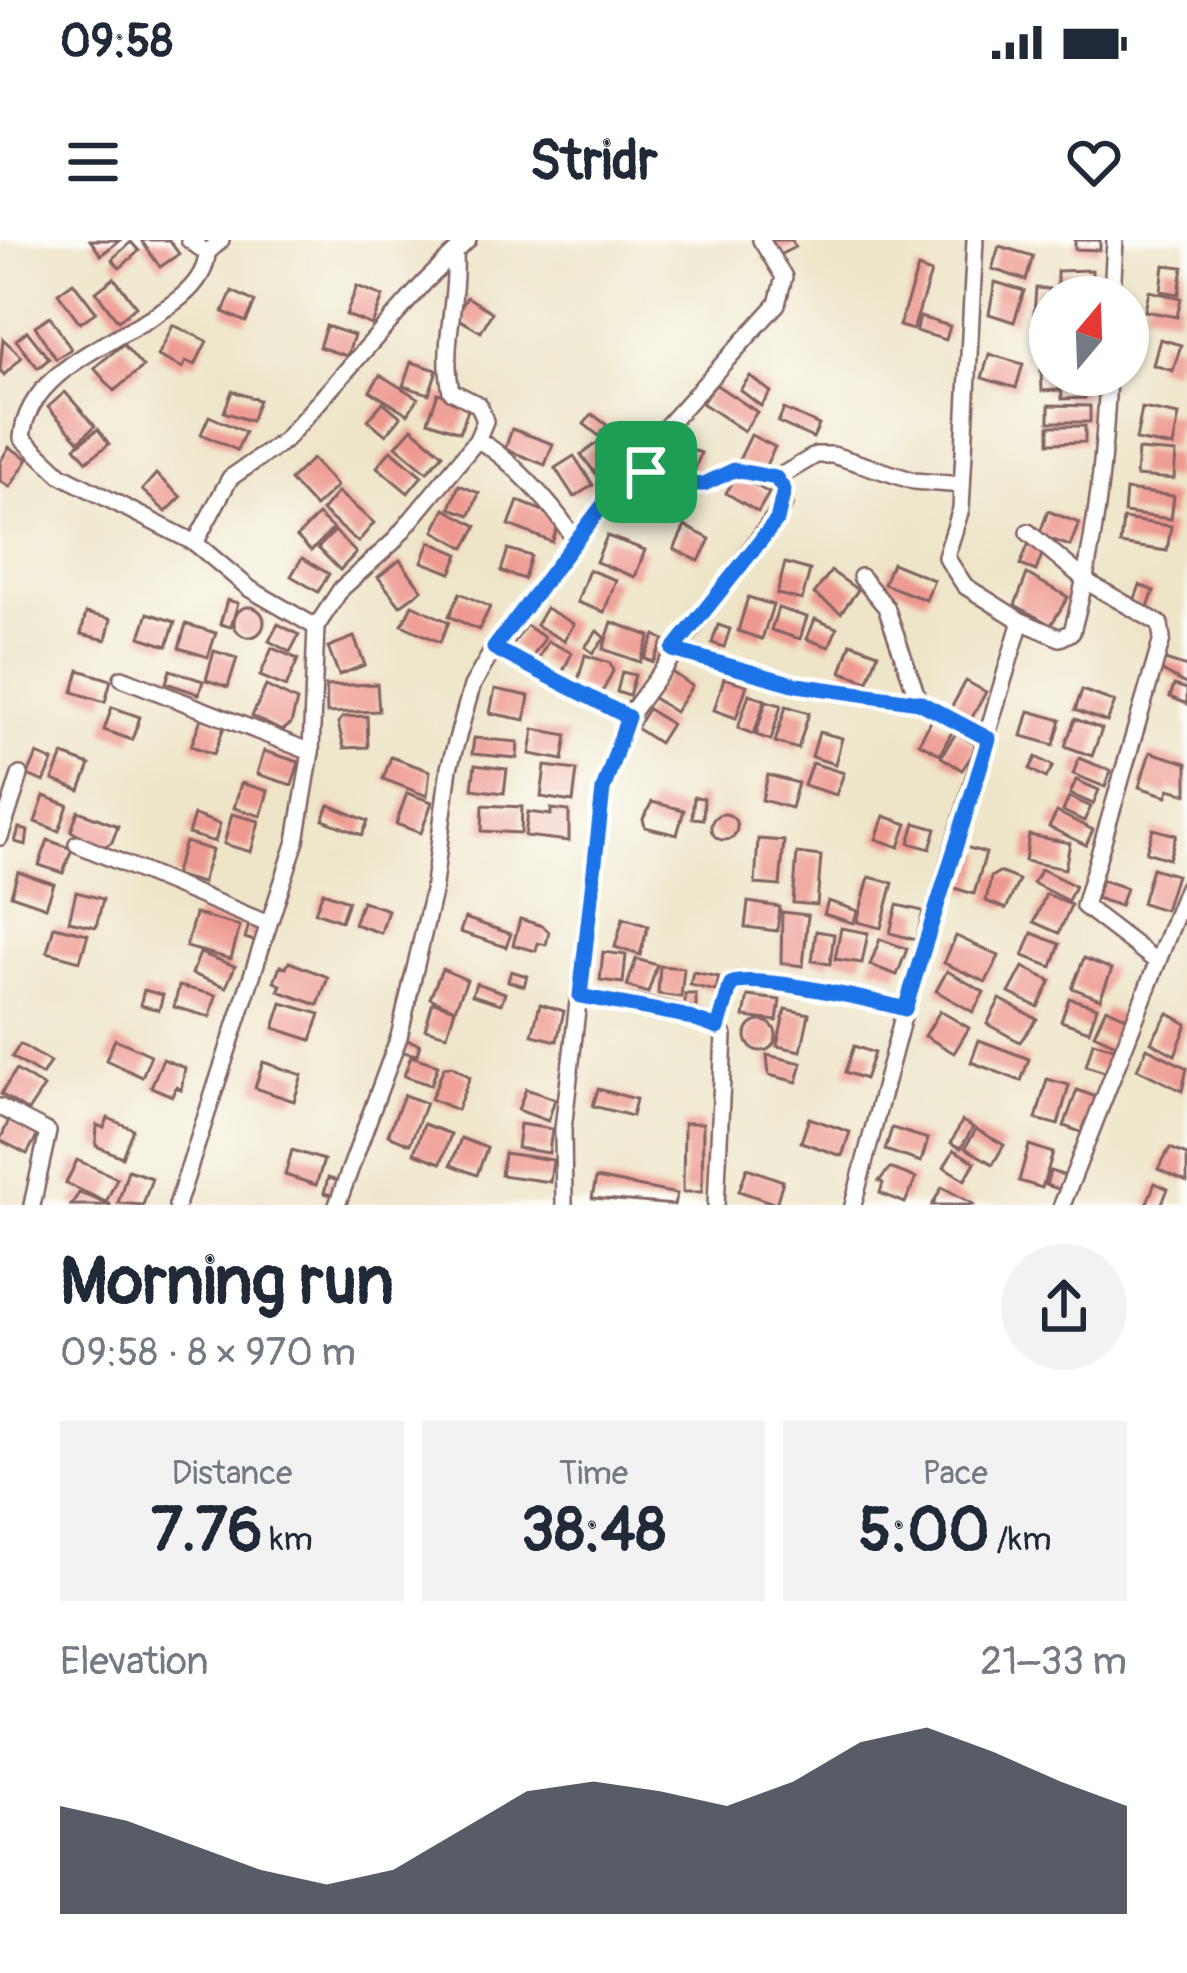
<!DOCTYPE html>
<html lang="en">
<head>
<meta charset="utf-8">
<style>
	:root { --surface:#fff; --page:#f2f2f3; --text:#1f2937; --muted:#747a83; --accent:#111827 }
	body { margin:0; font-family:Pangolin,sans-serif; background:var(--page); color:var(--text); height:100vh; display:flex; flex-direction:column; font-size:45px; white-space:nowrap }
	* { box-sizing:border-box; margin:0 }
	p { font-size:39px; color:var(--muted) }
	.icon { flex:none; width:66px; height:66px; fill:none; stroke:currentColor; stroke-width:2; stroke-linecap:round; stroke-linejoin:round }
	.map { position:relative; height:965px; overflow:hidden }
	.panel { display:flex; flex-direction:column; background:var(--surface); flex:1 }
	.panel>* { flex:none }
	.needle { width:78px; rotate:19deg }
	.buttons { position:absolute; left:1029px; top:36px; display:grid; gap:24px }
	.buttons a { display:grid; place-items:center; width:120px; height:120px; border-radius:50%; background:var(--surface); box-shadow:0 3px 9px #0004; font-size:60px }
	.pin { position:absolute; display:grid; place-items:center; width:102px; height:102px; color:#fff; margin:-51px; border-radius:24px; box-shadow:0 6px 18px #0006 }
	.round { display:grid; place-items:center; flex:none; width:126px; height:126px; border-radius:63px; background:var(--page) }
	.headline { display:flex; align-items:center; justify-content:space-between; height:204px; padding:0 60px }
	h1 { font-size:66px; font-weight:700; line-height:90px }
	.stats { display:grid; grid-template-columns:repeat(3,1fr); gap:18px; height:204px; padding:12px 60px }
	.stats div { display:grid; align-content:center; border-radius:0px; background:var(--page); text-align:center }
	.stats b { font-size:60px; font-weight:700 }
	.stats small { font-size:33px; font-weight:400 }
	.stats p { font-size:33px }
	.chart { height:336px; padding:24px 60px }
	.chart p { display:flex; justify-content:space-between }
	.chart svg { width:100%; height:216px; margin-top:12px; fill:var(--accent); opacity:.7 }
	.status { display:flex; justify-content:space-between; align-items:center; height:84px; padding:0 60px; background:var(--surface); direction:ltr }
	.status svg { height:33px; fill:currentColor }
	header { display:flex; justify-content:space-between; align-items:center; height:156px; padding:0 60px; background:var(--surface); font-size:54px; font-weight:700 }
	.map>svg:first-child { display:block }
	.building { fill:#ee9990 }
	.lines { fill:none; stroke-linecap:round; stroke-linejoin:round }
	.minor-casing { stroke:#836462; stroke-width:20 }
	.minor { stroke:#fff; stroke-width:15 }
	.route-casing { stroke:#fff; stroke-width:24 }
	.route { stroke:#1a73e8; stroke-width:15 }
</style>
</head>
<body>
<div class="status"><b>09:58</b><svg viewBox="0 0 49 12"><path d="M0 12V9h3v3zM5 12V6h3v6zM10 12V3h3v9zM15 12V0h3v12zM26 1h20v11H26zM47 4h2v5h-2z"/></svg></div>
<header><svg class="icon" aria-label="menu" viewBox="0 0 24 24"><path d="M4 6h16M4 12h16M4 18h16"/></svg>Stridr<svg class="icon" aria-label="heart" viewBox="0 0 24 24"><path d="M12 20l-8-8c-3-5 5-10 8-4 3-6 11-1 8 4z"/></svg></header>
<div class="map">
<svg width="1187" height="965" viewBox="0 0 1187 965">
	<rect width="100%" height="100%" fill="#fdfcf7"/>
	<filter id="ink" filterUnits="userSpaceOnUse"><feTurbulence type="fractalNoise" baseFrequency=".00833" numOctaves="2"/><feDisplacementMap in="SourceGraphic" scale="24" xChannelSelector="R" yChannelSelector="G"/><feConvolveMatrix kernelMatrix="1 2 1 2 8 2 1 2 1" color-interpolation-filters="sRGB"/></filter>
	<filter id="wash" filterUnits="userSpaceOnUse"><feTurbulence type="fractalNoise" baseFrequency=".004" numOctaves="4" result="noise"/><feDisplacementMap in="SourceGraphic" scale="48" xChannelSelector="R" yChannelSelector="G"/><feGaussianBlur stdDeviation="2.7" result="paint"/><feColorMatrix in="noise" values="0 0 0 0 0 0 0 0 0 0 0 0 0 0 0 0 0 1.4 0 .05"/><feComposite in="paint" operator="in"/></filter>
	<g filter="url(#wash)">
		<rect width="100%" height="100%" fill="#eee5c8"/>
		<g id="blocks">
			<g class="building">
				<polygon points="90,0 120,0 101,15"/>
				<polygon points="141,0 169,0 179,14 160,27"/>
				<polygon points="769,0 792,0 795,7 777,16"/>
				<polygon points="1075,0 1100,0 1100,10 1075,9"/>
				<polygon points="131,2 139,11 120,28 112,19"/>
				<polygon points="999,6 1033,16 1026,40 992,29"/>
				<polygon points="1164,25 1183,27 1179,54 1161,51"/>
				<polygon points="918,28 931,33 913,90 899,86"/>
				<polygon points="1092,30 1092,50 1057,50 1057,31"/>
				<polygon points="114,38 136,66 118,81 96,52"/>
				<polygon points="73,42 96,72 80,83 58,53"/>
				<polygon points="995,42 1024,51 1014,82 989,74"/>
				<polygon points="357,46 383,56 372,85 346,75"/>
				<polygon points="1036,48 1049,49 1047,75 1034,74"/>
				<polygon points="232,51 255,62 246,82 223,72"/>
				<polygon points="1149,51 1181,58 1177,77 1145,71"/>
				<polygon points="467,57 492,72 481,92 455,77"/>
				<polygon points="50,76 71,109 56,119 35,86"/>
				<polygon points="920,77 950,86 946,100 916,91"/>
				<polygon points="173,85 207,101 195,125 186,121 183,128 158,116"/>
				<polygon points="326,86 354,95 347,116 319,107"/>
				<polygon points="27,91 49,119 38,128 16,100"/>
				<polygon points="3,99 22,117 4,135 0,130"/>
				<polygon points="1160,99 1181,105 1173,131 1153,125"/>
				<polygon points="123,104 143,127 114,151 94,128"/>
				<polygon points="989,114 1023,124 1016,148 982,138"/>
				<polygon points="411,122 437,130 429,154 403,146"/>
				<polygon points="1041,128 1058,135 1059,150 1042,151"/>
				<polygon points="380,135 418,158 408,174 370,151"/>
				<polygon points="1061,135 1085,135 1085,158 1062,159"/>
				<polygon points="750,136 771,152 761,166 740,150"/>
				<polygon points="715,144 757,172 744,191 702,163"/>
				<polygon points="232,151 259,160 251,181 224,172"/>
				<polygon points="65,152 95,186 79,201 48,167"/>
				<polygon points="438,153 470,164 460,192 428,181"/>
				<polygon points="383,162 401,177 386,195 368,180"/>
				<polygon points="1049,165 1090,166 1090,182 1049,182"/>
				<polygon points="1142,168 1179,175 1173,207 1136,200"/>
				<polygon points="784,169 819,185 813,198 778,182"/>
				<polygon points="592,174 607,185 599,196 584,184"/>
				<polygon points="209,176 245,192 237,210 201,194"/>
				<polygon points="1049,186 1085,186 1085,202 1049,203"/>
				<polygon points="412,188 443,214 427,232 396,206"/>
				<polygon points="98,189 109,204 87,221 75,207"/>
				<polygon points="512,189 553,204 545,225 505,209"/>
				<polygon points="751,195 775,207 762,233 738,222"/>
				<polygon points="606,196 620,216 596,234 581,215"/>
				<polygon points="676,204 701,213 693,234 668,224"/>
				<polygon points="9,207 28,219 10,247 0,241 0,222"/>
				<polygon points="391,210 422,236 408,253 377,227"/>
				<polygon points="1138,210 1176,213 1174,239 1136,236"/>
				<polygon points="574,216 593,245 574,257 555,228"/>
				<polygon points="312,219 337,246 315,267 290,240"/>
				<polygon points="156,234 181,257 166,272 142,250"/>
				<polygon points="737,235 769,253 758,272 726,253"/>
				<polygon points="459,245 479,253 470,275 450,268"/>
				<polygon points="1126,250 1174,256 1171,279 1124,273"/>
				<polygon points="338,252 374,283 358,302 322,271"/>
				<polygon points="518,261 561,278 552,302 509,285"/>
				<polygon points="445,269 477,286 465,308 434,291"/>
				<polygon points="1048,271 1079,283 1070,306 1039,295"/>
				<polygon points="318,275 333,289 311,311 297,297"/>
				<polygon points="1123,279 1171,286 1167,311 1120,304"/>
				<polygon points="685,286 710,299 699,321 674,309"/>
				<polygon points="335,291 356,313 340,330 318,308"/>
				<polygon points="607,296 645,310 635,337 596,322"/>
				<polygon points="430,302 459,314 451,333 422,322"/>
				<polygon points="1029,303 1044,309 1036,331 1020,325"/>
				<polygon points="508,309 531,316 524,339 501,331"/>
				<polygon points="302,318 329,334 318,352 291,336"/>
				<polygon points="400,320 422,350 400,366 378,337"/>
				<polygon points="785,323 810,330 802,360 777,354"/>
				<polygon points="892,323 934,340 926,360 884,344"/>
				<polygon points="589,330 616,340 604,372 577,362"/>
				<polygon points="831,331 858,350 841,373 814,354"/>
				<polygon points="1027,334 1068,357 1051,385 1015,365"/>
				<polygon points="1140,345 1154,351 1147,369 1133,364"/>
				<polygon points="460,353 490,367 479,390 449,376"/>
				<polygon points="748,357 773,365 762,399 738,391"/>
				<polygon points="227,360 238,363 231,387 220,384"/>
				<polygon points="412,365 449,382 440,402 402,385"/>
				<circle cx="249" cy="382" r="15"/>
				<polygon points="546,368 574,384 564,401 536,385"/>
				<polygon points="778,368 807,377 800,399 771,390"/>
				<polygon points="86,373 111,379 106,400 81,394"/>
				<polygon points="148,373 175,382 167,406 140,397"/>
				<polygon points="815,379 837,388 829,407 807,399"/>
				<polygon points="612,382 650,396 640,422 603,409"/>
				<polygon points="186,384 216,393 208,417 179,408"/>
				<polygon points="278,384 299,395 290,412 269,401"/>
				<polygon points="526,385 545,398 531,419 512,406"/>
				<polygon points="718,385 730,389 724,407 712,403"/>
				<polygon points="597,391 605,398 593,413 585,407"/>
				<polygon points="655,395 664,400 653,422 644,418"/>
				<polygon points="354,397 365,425 339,435 328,407"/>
				<polygon points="548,401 572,413 562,433 538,420"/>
				<polygon points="851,403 878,413 868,441 841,432"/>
				<polygon points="272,408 298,419 286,447 260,436"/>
				<polygon points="214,411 237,418 228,447 206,440"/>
				<polygon points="585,415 610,423 613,431 601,455 576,448"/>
				<polygon points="1162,419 1187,427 1187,445 1159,429"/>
				<polygon points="79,430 111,440 105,462 73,452"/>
				<polygon points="170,430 203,441 199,454 166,443"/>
				<polygon points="670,431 692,446 675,472 652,457"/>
				<polygon points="622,432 635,435 629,456 617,452"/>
				<polygon points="724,438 747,445 736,478 714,470"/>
				<polygon points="966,441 986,452 970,481 950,470"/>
				<polygon points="377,444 379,471 327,473 326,446"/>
				<polygon points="1174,445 1187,449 1187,464 1170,457"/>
				<polygon points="266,446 297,461 291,484 282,491 252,476"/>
				<polygon points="495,449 529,456 525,480 490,473"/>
				<polygon points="1082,450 1115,462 1107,482 1075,470"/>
				<polygon points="749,454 765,460 754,494 738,488"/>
				<polygon points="766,461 781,465 771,500 756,495"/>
				<polygon points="786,466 809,473 798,509 775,502"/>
				<polygon points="112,467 140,477 132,500 104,490"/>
				<polygon points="648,469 671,484 659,503 636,488"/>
				<polygon points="1029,471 1061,480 1054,505 1022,496"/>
				<polygon points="202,476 225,485 214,514 191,506"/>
				<polygon points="367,476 368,507 344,508 338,483 343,477"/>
				<polygon points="932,479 953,490 940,514 919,503"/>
				<polygon points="1075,479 1102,489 1092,516 1065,506"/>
				<polygon points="534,489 567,495 563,520 530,514"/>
				<polygon points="819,492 842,498 835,524 812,517"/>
				<polygon points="956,493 978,506 962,530 941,517"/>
				<polygon points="474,498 518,502 517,518 472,514"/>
				<polygon points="264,511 299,522 292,545 257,534"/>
				<polygon points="1150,512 1187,523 1187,554 1169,549 1167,556 1139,547"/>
				<polygon points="37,514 53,521 44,542 28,535"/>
				<polygon points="63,515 90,525 80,551 53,540"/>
				<polygon points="391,517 430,531 427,556 383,539"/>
				<polygon points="1036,517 1053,526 1046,538 1030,529"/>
				<polygon points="1079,518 1111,531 1105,547 1073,534"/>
				<polygon points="812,523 844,533 836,555 804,545"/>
				<polygon points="475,525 507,529 504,553 472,549"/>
				<polygon points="545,526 577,530 573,562 541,557"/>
				<polygon points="768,535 798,543 791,568 762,560"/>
				<polygon points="1076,540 1099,550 1093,564 1070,554"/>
				<polygon points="241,543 268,551 261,576 234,568"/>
				<polygon points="407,553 432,562 421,593 396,584"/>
				<polygon points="44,556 68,565 59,591 35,582"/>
				<polygon points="694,557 704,558 703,579 692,578"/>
				<polygon points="1069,557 1091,567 1084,581 1063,571"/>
				<polygon points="652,562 684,570 677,595 645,587 643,579"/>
				<polygon points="329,565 368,581 362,595 323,580"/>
				<polygon points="483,565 522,567 521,593 482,591"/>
				<polygon points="551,569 569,571 569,601 525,596 528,572 551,575"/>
				<polygon points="78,571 118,586 112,602 101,609 71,591"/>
				<polygon points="1057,572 1093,590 1086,605 1049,587"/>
				<circle cx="724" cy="587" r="13"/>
				<polygon points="232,574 259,581 251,612 224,604"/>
				<polygon points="194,575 220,584 215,602 188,594"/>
				<polygon points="884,576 907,584 899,607 876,599"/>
				<polygon points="915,583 936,589 930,609 909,603"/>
				<polygon points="19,588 28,591 26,605 15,602"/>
				<polygon points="1153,589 1176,595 1169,619 1146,612"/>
				<polygon points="1029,595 1070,603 1065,629 1025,621"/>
				<polygon points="758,599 784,601 780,646 755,644"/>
				<polygon points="48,600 72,609 63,633 39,625"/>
				<polygon points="185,602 212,610 202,643 174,635"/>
				<polygon points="962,606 986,613 974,654 951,647"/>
				<polygon points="797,613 821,616 817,665 793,663"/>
				<polygon points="1152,628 1176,635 1165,670 1142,663"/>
				<polygon points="1041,629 1075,646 1068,661 1033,643"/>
				<polygon points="18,632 54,644 46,667 11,655"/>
				<polygon points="999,632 1019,640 1006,669 986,661 991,637"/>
				<polygon points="869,637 893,643 881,688 857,682"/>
				<polygon points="1102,640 1126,648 1120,666 1096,658"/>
				<polygon points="76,652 103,659 96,687 69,681"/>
				<polygon points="323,652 348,661 341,681 315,672"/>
				<polygon points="1046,654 1071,665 1059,693 1034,682"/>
				<polygon points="362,661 388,670 381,693 354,684"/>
				<polygon points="828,661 858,671 853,683 824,674"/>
				<polygon points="748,662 780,667 777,691 745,687"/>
				<polygon points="897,665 923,671 916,700 890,693"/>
				<polygon points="782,672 808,675 803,726 781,723"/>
				<polygon points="195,674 240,686 231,719 186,707"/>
				<polygon points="465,678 511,694 506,707 460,692"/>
				<polygon points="623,678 648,686 640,715 615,707"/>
				<polygon points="520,679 543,686 549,692 546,705 538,703 536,711 513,705"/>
				<polygon points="250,681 262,685 257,702 245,698"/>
				<polygon points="54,686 88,694 80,721 47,712"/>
				<polygon points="841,688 868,693 862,723 835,719"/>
				<polygon points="816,691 834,694 830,724 812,721"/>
				<polygon points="1032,693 1060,704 1052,727 1023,716"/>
				<polygon points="956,696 999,716 986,742 944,723"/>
				<polygon points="880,699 907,709 897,735 870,725"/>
				<polygon points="603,712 626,715 623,743 600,740"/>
				<polygon points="200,713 235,726 226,747 192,734"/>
				<polygon points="1084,718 1112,729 1100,759 1072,748"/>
				<polygon points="636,719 657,725 648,753 627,746"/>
				<polygon points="289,722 328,737 318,765 278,751 281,745 274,742 280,726 286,728"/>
				<polygon points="660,726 684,728 681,757 658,754"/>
				<polygon points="1023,727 1051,741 1038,767 1009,753"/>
				<polygon points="442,729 467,740 455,769 430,758"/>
				<polygon points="511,731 527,736 524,746 508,741"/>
				<polygon points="947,731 984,752 973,772 936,751"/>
				<polygon points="693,732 719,737 716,751 690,745"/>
				<polygon points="476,743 505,753 501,764 472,755"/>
				<polygon points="179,746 216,755 210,777 174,767"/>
				<polygon points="144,750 163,755 159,770 140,765"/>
				<rect x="685" y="754" width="11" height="13"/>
				<polygon points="748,756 780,760 777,781 744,777"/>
				<polygon points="1069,758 1097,767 1089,791 1061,781"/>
				<polygon points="1000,759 1037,779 1020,802 987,784"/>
				<polygon points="433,762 455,769 447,795 425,789"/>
				<polygon points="282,763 320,774 311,800 274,788"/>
				<polygon points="540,764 564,771 557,801 532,795"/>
				<polygon points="1106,768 1130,779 1118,805 1094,794"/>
				<polygon points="785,769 809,774 801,811 777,806"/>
				<polygon points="940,771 969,788 954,813 925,796"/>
				<polygon points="1168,773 1187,784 1175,815 1151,802"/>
				<circle cx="761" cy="796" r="15"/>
				<polygon points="115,799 151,815 142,837 106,820"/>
				<polygon points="406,800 420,804 417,815 403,812"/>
				<polygon points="979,800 1029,819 1021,841 971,822"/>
				<polygon points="1093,802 1118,809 1111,834 1086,826"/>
				<polygon points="20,804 50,822 42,835 12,817"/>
				<polygon points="854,806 874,813 865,839 845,832"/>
				<polygon points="1147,808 1187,828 1182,851 1137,829"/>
				<polygon points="767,815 802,823 797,842 769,835"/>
				<polygon points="411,816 438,825 431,845 404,836"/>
				<polygon points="163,819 185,828 181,850 176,847 172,856 151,847"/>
				<polygon points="263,822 302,835 294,861 255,848"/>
				<polygon points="452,826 470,837 457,870 431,859 444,827"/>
				<polygon points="16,830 44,847 28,871 1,854"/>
				<polygon points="1047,839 1069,845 1058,885 1036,879"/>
				<polygon points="526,849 555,859 548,881 518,870"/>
				<polygon points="598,849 636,859 632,876 593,866"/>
				<polygon points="1077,850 1099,858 1086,894 1064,886"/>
				<polygon points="404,855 426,863 410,904 388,895"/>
				<polygon points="108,878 133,889 122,917 96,906 97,885 104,888"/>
				<polygon points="809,878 850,892 842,916 801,902"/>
				<polygon points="9,880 37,896 27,914 0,900"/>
				<polygon points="962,881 973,887 961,908 951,903"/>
				<polygon points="684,883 703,883 702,952 683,952"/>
				<polygon points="424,884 451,894 441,923 414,913"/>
				<polygon points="520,884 552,889 549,913 517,908"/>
				<polygon points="892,888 928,899 921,922 885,910"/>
				<polygon points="976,889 1004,905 993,924 965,908"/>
				<polygon points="461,898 487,908 477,935 451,925"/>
				<polygon points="1029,905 1053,913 1042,948 1019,941"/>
				<polygon points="1170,908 1187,915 1187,942 1158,929"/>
				<polygon points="292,910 324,920 316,945 285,935"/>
				<polygon points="954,910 975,922 965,940 944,927"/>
				<polygon points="504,913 553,920 550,942 501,935"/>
				<polygon points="77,920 117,938 106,962 66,943"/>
				<polygon points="747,928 783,941 776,964 739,951"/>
				<polygon points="890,928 916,938 905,963 880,953 883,943 879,941"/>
				<polygon points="128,930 152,938 143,965 118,963"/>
				<polygon points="1050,931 1069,937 1065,951 1046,945"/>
				<polygon points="328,938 341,942 338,957 324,953"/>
				<polygon points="596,938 677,954 674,965 592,958"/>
				<polygon points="1155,943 1168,949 1161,965 1146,965"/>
				<polygon points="942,947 975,965 932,965"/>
				<polygon points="79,953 110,964 110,965 71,965"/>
			</g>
		</g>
	</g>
	<g filter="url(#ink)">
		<use href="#blocks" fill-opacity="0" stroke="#836462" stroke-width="3"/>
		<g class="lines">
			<defs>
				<g id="minor">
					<path d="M189,0l18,13c-3,74 -178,89 -185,185l39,37 134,68"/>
					<polyline points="207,13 221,0"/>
					<polyline points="1112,57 1115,0"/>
					<path d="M477,200c28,13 85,73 97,101"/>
					<polyline points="777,238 816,215 833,215 914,241 962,245"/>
					<polyline points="1028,292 1089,343 1160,384 1162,399 1084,666 1156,721"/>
					<polyline points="861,337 886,367 919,462"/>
					<path d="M1021,381l39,17 12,-6c23,-84 32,-168 36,-257"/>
					<polyline points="316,387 250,349 195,303 230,238 284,201 424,43 468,0"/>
					<polyline points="673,410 797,445 919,462 989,499"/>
					<polyline points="122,438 311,512"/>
					<polyline points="628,477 494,408 655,199 777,64 784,37 761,0"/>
					<polyline points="0,597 20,535"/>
					<polyline points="77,604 268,684"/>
					<path d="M579,756c35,6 124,13 145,40l-8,169"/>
					<path d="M718,788l13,-44c21,-11 145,17 174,25"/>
					<polyline points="0,867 48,892 32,965"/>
					<path d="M177,965l119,-364 15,-89 5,-125 25,-38 52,-47 84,-102 8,-19 -6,-16 -28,-14c-10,-47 7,-89 4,-136"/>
					<polyline points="337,965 399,797 433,652 449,528 472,446 494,408"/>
					<polyline points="564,965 563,889 603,551 628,477 784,264 777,238 734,230 704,244 689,244 632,227"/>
					<polyline points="853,965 905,769 1021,381 965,346 946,317 961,269 975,0"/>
					<polyline points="1062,965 1187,647"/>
				</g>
			</defs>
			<use href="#minor" class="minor-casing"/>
			<use href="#minor" class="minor"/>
		</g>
	</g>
	<g class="lines" filter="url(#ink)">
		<defs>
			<path id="route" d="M632,227l57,17h15l30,-14 42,8 8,12 -7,30 -104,130 124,35 122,17 70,37 -84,270c-29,-8 -153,-36 -174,-25l-13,44 -37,-13 -101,-19 23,-206 25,-73 -134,-69z"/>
		</defs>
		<use href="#route" class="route-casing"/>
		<use href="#route" class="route"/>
	</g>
</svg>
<div class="buttons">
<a><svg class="needle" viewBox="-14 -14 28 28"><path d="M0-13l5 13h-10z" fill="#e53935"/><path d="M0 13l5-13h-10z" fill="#747a83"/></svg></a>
</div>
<div class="pin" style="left:646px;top:232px;background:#1e9e55"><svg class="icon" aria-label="arrive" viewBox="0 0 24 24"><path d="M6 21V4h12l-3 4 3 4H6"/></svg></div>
</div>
<section class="panel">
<div class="headline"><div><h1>Morning run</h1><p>09:58 · 8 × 970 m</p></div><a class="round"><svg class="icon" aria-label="share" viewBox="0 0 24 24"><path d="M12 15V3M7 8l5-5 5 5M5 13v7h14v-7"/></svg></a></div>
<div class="stats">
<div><p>Distance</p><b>7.76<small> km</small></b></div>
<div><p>Time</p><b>38:48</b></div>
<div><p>Pace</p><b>5:00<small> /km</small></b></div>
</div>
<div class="chart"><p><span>Elevation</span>21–33 m</p>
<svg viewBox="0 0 160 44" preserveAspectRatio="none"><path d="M0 44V22L10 25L20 30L30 35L40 38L50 35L60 27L70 19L80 17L90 19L100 22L110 17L120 9L130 6L140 11L150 17L160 22V44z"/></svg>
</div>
</section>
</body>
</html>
